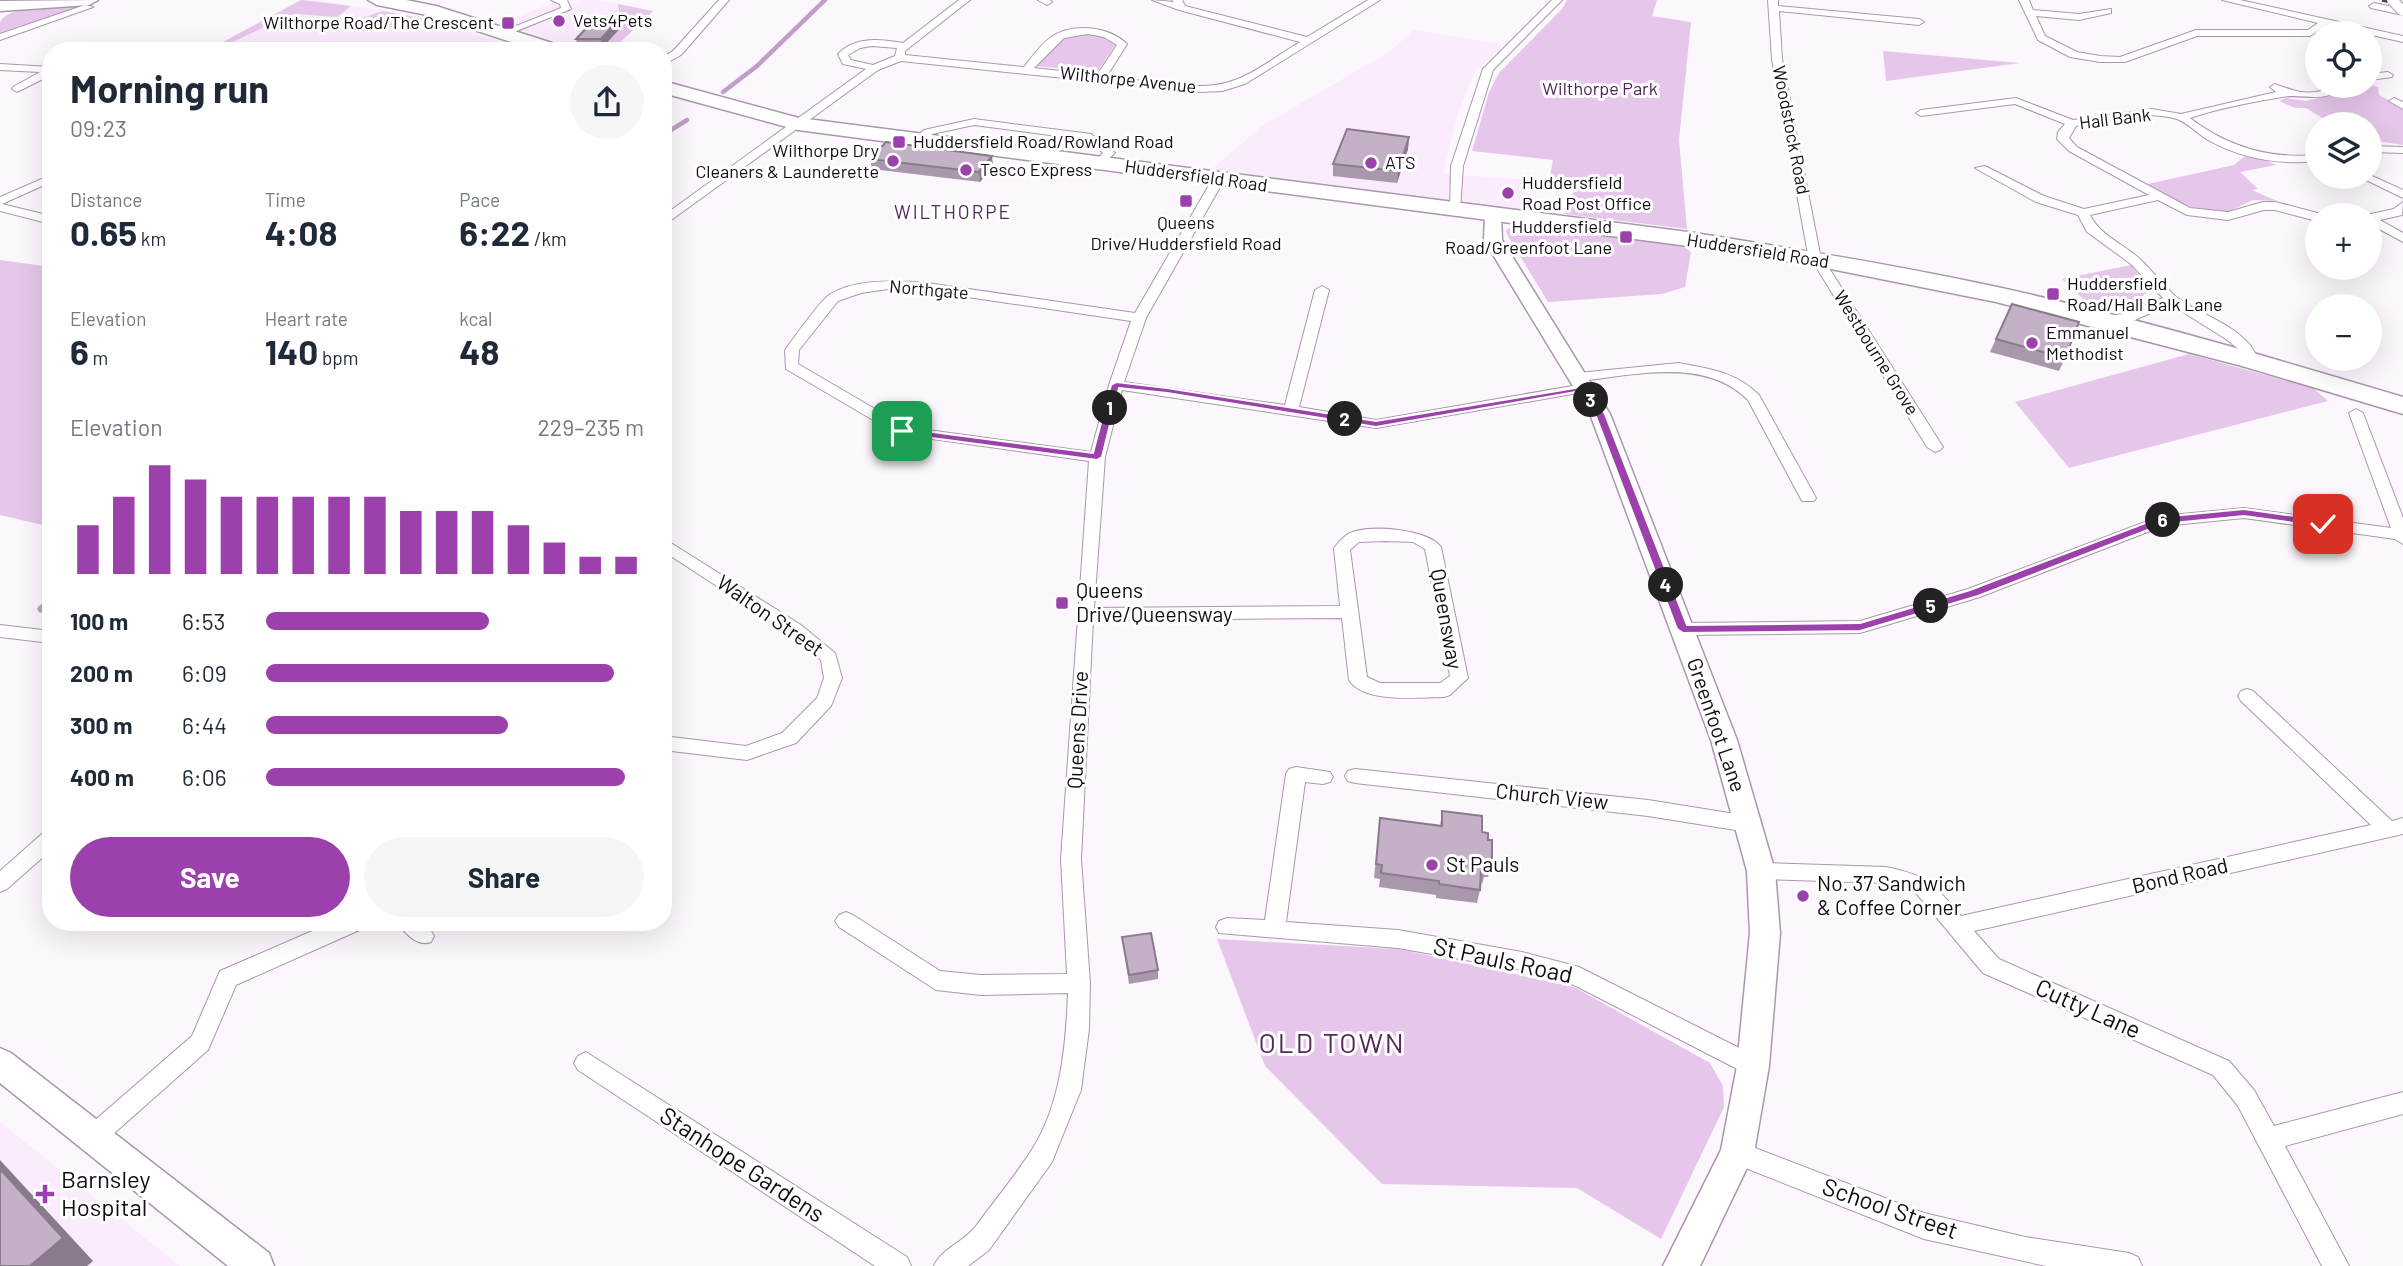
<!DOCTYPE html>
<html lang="en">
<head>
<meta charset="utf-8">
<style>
	:root { --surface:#fff; --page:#f6f6f7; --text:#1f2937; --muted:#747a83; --accent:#9c41ac }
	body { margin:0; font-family:Barlow,sans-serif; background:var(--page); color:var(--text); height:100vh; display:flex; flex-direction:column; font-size:26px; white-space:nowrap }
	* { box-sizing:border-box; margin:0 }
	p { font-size:23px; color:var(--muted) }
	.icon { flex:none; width:38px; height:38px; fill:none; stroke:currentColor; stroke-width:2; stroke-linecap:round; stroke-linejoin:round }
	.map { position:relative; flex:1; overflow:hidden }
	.details { position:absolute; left:42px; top:42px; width:630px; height:889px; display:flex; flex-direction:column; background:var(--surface); border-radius:28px; box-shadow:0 7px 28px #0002 }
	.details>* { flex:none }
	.buttons { position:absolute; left:2305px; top:21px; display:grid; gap:14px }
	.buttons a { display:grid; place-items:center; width:77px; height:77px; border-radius:50%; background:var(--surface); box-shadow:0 7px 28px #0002; font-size:35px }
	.pin { position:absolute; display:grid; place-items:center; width:60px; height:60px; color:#fff; margin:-30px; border-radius:14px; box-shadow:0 4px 10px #0006 }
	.km { position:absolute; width:35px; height:35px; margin:-18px; border-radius:50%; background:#222; color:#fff; font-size:19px; line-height:35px; text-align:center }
	.round { display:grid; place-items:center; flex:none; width:74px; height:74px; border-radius:37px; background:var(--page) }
	.headline { display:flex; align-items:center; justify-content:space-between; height:119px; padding:0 28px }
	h1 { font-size:38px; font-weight:700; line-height:52px }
	.metrics { display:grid; grid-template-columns:repeat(3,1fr); gap:10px; height:119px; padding:7px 28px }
	.metrics div { display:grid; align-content:center }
	.metrics b { font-size:35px; font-weight:700 }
	.metrics small { font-size:19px; font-weight:400 }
	.metrics p { font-size:19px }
	.chart { height:196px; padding:14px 28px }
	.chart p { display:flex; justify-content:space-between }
	.chart svg { width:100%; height:126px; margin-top:7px; stroke:var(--accent); stroke-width:6 }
	.action { display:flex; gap:14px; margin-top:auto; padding:14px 28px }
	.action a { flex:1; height:80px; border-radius:42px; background:var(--accent); color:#fff; font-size:28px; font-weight:700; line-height:80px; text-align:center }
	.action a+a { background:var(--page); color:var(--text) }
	ul { padding:0 28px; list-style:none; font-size:23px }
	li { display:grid; grid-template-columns:112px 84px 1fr; align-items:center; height:52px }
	li i { height:18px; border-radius:9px; background:var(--accent) }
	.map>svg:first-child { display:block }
	.built { fill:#faebfd }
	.green { fill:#e6c7eb }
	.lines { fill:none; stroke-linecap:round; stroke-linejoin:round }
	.stream-far1 { stroke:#c39dc9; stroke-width:4.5 }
	.stream { stroke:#c39dc9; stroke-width:7 }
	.street-casing { stroke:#aa97ad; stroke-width:2 }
	.secondary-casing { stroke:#aa97ad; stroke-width:3 }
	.highway-casing { stroke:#aa97ad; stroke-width:3 }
	.street { fill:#fff; fill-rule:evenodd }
	.secondary { fill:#fff; fill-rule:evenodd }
	.highway { fill:#fff; fill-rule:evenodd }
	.rail { stroke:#4e484f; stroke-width:3.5; stroke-dasharray:9 4.5; stroke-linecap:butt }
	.street-bridge-casing { stroke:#aa97ad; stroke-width:12; stroke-linecap:butt }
	.street-bridge { stroke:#fff; stroke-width:10 }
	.wall { fill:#a997ab }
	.shaded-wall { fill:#897b8b }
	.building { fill:#c4b0c7; stroke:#897b8b; stroke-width:2 }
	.route { fill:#9c41ac; stroke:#fff; stroke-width:2 }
	.poi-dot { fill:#9c41ac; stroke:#fff; stroke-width:2.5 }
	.labels { text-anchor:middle; stroke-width:6; stroke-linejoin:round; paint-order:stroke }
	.far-poi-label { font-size:18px; fill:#120b13; stroke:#fff; text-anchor:start }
	.far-street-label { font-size:18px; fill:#120b13; stroke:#fff }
	.far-park-label { font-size:18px; fill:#512259; stroke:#fff }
	.far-neighbourhood-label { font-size:19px; letter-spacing:2px; fill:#55295d; stroke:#fff }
	.poi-label { font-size:21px; fill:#120b13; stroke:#fff; text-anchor:start }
	.street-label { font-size:21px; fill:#120b13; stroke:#fff }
	.near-street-label { font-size:24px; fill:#120b13; stroke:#fff }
	.near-poi-label { font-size:24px; fill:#120b13; stroke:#fff; text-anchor:start }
	.near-neighbourhood-label { font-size:28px; letter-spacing:2px; fill:#55295d; stroke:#fff }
</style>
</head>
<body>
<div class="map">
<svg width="2403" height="1266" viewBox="0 0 2403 1266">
	<rect width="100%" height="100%" fill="#fbf7fc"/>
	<g class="built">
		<polygon points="301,0 317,0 422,17 527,51 207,51"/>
		<polygon points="581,0 596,0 653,11 611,51 587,51 501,23 555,2 577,4"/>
		<polygon points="1414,30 1502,44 1474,73 1458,113 1443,174 1528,180 1524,210 1210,171 1262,126 1389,52"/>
		<polygon points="0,1122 180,1266 0,1266"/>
	</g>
	<g class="green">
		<polygon points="301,0 351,6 337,17 296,14 284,18 213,51 155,51 163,46 210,49"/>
		<polygon points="1567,0 1657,0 1652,16 1691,22 1679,140 1687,229 1564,214 1574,191 1548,187 1553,160 1472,151 1489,92 1499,73 1562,9"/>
		<polygon points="618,4 653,11 611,51 599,51 626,20 620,16"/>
		<path d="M84,5l-2,2 -82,27c0,-3 0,-7 0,-11 6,-19 67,-17 84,-18z"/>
		<path d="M383,11l47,9c-17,19 -28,7 -47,6 -9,-1 -19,0 -29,0l-1,-5z"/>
		<polygon points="1085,33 1101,35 1116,44 1097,72 1035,66 1059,39"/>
		<polygon points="1883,51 2020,63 1886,81"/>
		<polygon points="2370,85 2378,87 2379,95 2403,108 2403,145 2370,140 2370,124 2332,124 2306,108 2295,108 2279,101 2286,98 2306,101"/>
		<polygon points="2245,156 2263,159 2276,165 2240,172 2258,189 2252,190 2277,201 2253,200 2225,213 2200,210 2169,199 2148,184 2234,165"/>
		<polygon points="1513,226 1680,244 1691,252 1685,287 1662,294 1548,302 1508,236 1506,230"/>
		<polygon points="0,260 51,267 51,527 0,515"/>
		<path d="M2131,265l15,20v7c-10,17 -33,17 -52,17l-32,-30z"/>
		<polygon points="2189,354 2313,388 2328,401 2069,468 2015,402"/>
		<polygon points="1217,939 1399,949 1574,987 1710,1063 1723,1086 1724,1107 1661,1239 1577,1188 1382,1184 1265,1066"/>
	</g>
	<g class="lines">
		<g class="stream-far1">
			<polyline points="723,92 757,66 825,0"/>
			<polyline points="663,135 687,120"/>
		</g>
		<polyline class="stream" points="41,609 51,601"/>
		<defs>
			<g id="street">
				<polygon points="551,0 567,0 571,9 507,35 499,33 561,8 560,4"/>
				<polygon points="719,0 729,0 681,55 663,65 663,57 673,51"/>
				<path d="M959,0h11l-65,51v4l119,12c8,-10 16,-22 26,-29 21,-16 59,-12 77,6l-20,32c37,4 94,18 128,4 23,-8 44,-26 65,-38l-121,-32 -27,-10 22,2 -2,-2h10l3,6 122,31 61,-37h12l-135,84 -23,7 -22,1 -299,-31 -23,9 -215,156v-10l203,-147 -23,-5 -5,-10c17,-18 43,-15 65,-11zM1088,34l16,3 13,8 -20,30 -63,-7 30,-30zM872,46l25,2 -2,8 -22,9 -22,-5 -3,-5 12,-7z"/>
				<polygon points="1038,0 1050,0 1052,2 1047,5"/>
				<polygon points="1552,0 1562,0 1493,70 1463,166 1460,209 1450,212 1451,166 1483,69"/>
				<polygon points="1768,0 1778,0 1778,6 1919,19 1924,22 1919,25 1779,11 1782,59 1820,254 1943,447 1940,450 1935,452 1927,447 1808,254 1772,59"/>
				<polygon points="2019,0 2029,0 2033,10 2079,14 2111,9 2111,13 2079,20 2036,16 2045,36 2077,52 2100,56 2120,57 2196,30 2308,30 2318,23 2222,0 2240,0 2403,36 2403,42 2327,25 2310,36 2197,36 2125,62 2100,62 2070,57 2038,40"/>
				<polygon points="2374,3 2403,9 2403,15 2371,8 2369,6"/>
				<polygon points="85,5 93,7 0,40 0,34"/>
				<polygon points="100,45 105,48 104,50 89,51"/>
				<polygon points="0,64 51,67 51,75 17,92 12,89 13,87 40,72 0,70"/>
				<polygon points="2388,72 2393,75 2392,77 2370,80 2370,74"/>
				<path d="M2275,84c14,5 25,10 41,8 11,-2 18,-6 29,-6 -22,19 -40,7 -63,11 -30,5 -63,11 -92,21 38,29 79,41 127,37v6c-38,4 -75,-2 -109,-21 -10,-6 -20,-17 -31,-21 -32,-10 -70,2 -101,7l-7,12 8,9 113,61 38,4 35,-10h12l46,12 -4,1v6l-42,-11h-11l-36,10 -41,-5 -29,-15 -68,15c11,22 35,29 52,46 11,11 21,24 33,35 25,20 73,31 83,64l-7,4 -5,-1 -4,-11 -16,-13 -56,-35 -35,16 -35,4v-6l27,-5 36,-15 -32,-34 -44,-32 -9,-17 -42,-13 -61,-34 10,-2 59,30 40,13 65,-14 -80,-44 -12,-12 1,-7 7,-8 -50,-20 -94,12 -5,-3 5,-3 95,-12 57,22 79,-11 29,5 95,-22 -6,-5z"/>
				<polygon points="2394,98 2403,102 2403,109 2389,101"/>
				<polygon points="974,119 1091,134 1115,153 1100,166 1094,163 1103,153 1088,140 974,125 932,134 923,143 913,141 924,130"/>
				<polygon points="2370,146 2403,147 2403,153 2370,152"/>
				<polygon points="51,175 51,182 2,204 51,216 51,224 0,211 0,197"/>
				<polygon points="2370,175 2403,190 2403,198 2360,177"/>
				<path d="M1218,177l6,3 -78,138 -22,64 161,23 30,-115 7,-4 7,4 -30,117 77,13 208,-36 7,4 -7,4 -208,36 -254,-38 -17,67 -11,151 246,-2 -6,-58c4,-5 10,-12 16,-15 20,-9 78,-4 91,14l27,131 -18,17 -6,2c-25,0 -80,7 -95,-17l-7,-62 -249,2 -12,239 9,124 -1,46 -8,61 -29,72 -63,88 -21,16h-34c8,-18 30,-24 42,-40 19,-26 40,-51 57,-78 28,-45 33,-103 35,-155l-87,2 -45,-5 -97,-63 -4,-6 4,-6 7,-3 7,3 87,56 41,4 86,-1 -6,-115 28,-398 -192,-27 -111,-65 -1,-19c9,-12 34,-48 44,-55 25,-16 63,-14 91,-13l215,31 77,-133zM888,289l32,1 211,31 -22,64 -18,67 -185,-25 -108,-63 1,-14 39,-49 23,-8zM1385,541l28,1 12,7 25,127 -10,7h-60l-13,-6 -17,-127 9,-8z"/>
				<polygon points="2403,202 2402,215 2380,220 2403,233 2403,242 2370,224 2370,215 2366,215 2394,209"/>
				<path d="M1679,363c31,6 57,9 80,32l57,103 -2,3h-12l-54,-101c-44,-44 -115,-24 -170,-19l-7,-4 7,-4z"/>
				<polygon points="2356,409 2363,413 2403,518 2403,544 2395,539 2244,518 2163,526 1980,597 1860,633 1683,635 1674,629 1683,623 1860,621 1968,589 2161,516 2244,508 2391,528 2349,413"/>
				<polygon points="663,538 801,625 835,653 842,678 831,706 796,743 747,760 663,750 663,736 746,746 782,733 817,698 824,678 821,660 789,633 663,551"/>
				<polygon points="0,625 51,631 51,643 0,637"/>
				<path d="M2247,689l6,2 139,130 11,-3v16l-429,97 25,28 230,102 25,29 20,36 129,-34v22l-118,32 64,120h-27l-84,-160 -25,-31 -230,-102 -67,-80 -30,-10 -125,-4 -7,-2 -3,-6 3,-6 7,-2 125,4c44,9 47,17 75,49l410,-91 -130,-124 -3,-5 3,-5z"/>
				<polygon points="1296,767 1330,772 1333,777 1330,782 1323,784 1305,782 1286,922 1398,930 1522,952 1579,967 1761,1059 1765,1066 1761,1073 1753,1077 1745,1073 1574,985 1522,970 1398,948 1219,933 1216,927 1219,921 1227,918 1265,920 1286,774 1289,769"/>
				<polygon points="1355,769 1648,800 1748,816 1755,818 1758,824 1755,830 1748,832 1648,816 1355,783 1348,781 1345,776 1348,771"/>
				<polygon points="51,830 51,850 7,889 0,892 0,871 44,832"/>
				<polygon points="333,922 366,922 364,928 236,985 208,1050 102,1144 94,1147 86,1144 82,1136 86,1128 192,1036 220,971"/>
				<path d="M399,922h27l8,14 -3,6c-13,5 -27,-8 -32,-20z"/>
				<polygon points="586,1052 907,1257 911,1266 875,1266 578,1070 574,1063 578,1056"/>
				<polygon points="1737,1141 1924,1213 2025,1237 2129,1253 2138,1257 2142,1266 2046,1266 1924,1239 1728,1161 1725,1153 1728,1145"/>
			</g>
			<g id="secondary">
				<polygon points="1493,209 1501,214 1502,240 1610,414 1737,740 1775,871 1780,933 1769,1066 1754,1153 1700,1266 1663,1266 1721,1150 1737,1066 1750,933 1747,871 1711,740 1590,414 1484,240 1485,214"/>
				<polygon points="0,1048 11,1053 269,1253 274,1266 228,1266 0,1083"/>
			</g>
			<g id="highway">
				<polygon points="98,0 89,5 0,11 0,1"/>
				<polygon points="368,0 406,0 436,6 565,47 567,51 538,51 432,16 377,5"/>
				<path d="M663,81l136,37 889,114c103,16 207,33 309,55 137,30 272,70 406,110v17l-161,-48 -246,-64 -180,-36 -128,-20 -890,-116 -135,-37z"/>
			</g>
		</defs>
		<use href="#street" class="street-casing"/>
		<use href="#secondary" class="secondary-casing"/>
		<use href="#highway" class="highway-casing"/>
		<use href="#street" class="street"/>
		<use href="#secondary" class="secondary"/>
		<use href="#highway" class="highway"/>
		<polyline class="rail" points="2382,0 2403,4"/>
		<defs>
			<polyline id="street-bridge" points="2392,0 2403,11"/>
		</defs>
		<use href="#street-bridge" class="street-bridge-casing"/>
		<use href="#street-bridge" class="street-bridge"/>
	</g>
	<g class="wall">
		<polygon points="623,25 603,47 578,46 576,39"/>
		<polygon points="1409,137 1408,149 1397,183 1333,176 1333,164"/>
		<polygon points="870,159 993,166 980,182 872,169"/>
		<polygon points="2012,304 2065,358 2059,371 1990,352"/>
		<polygon points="1442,811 1482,832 1488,840 1492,863 1488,877 1484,877 1482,884 1481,883 1480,890 1477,903 1436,898 1436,895 1379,887 1380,879 1374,878 1380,818 1440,826"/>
		<polygon points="1122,937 1158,970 1158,979 1129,984"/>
	</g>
	<g class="shaded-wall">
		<polygon points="621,17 623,25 603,47 601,39"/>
		<polygon points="1409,137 1408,149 1397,183 1398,171"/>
		<polygon points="992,156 993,166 980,182 979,172"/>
		<polygon points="0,1160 93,1261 87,1266 30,1266 0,1169"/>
	</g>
	<g class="building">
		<polygon points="597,17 621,17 601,39 576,39"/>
		<polygon points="1347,129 1409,137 1398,171 1333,164"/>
		<polygon points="886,142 992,156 979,172 870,159"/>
		<polygon points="2012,304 2079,322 2065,358 1996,339"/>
		<polygon points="1442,811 1482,816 1482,832 1488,833 1488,840 1492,840 1492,863 1486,863 1486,870 1481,869 1480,890 1439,884 1439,881 1381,873 1382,865 1376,864 1380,818 1442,826"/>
		<polygon points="1151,933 1158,970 1129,975 1122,937"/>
		<polygon points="0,1169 63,1238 30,1266 0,1266"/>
	</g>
	<polygon class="route" points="1116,382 1167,388 1376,421 1587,386 1605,414 1687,625 1860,623 1970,590 2161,517 2244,509 2323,520 2328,524 2323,527 2244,516 2163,524 1978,596 1860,631 1683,633 1677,629 1595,414 1581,391 1376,427 1167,393 1119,388 1102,457 1097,460 902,434 897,431 902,428 1093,453 1111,385"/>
	<g class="poi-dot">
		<circle cx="559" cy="21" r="7"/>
		<rect x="501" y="16" width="14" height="14" rx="3.5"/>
		<rect x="892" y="135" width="14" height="14" rx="3.5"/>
		<circle cx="893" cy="161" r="7"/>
		<circle cx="1371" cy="163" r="7"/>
		<circle cx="966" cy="170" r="7"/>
		<circle cx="1508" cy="193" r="7"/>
		<rect x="1179" y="194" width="14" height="14" rx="3.5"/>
		<rect x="1619" y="230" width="14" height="14" rx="3.5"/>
		<rect x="2046" y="287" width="14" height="14" rx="3.5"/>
		<circle cx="2032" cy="343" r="7"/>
		<rect x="1055" y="596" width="14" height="14" rx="3.5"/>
		<circle cx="1432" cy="865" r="7"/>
		<circle cx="1803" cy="896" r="7"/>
		<path d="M41.5 1183.5h7v7h7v7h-7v7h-7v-7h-7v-7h7z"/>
	</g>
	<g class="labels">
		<g class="far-poi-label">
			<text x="573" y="27">Vets4Pets</text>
			<text x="494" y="29" text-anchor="end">Wilthorpe Road/The Crescent</text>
			<text x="913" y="148">Huddersfield Road/Rowland Road</text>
			<text x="879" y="157" text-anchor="end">Wilthorpe Dry<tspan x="879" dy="21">Cleaners &amp; Launderette</tspan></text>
			<text x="1385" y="169">ATS</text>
			<text x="980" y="176">Tesco Express</text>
			<text x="1522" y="189">Huddersfield<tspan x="1522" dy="21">Road Post Office</tspan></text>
			<text x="1186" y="229" text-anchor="middle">Queens<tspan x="1186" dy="21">Drive/Huddersfield Road</tspan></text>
			<text x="1612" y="233" text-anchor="end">Huddersfield<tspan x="1612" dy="21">Road/Greenfoot Lane</tspan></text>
			<text x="2067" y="290">Huddersfield<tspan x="2067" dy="21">Road/Hall Balk Lane</tspan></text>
			<text x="2046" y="339">Emmanuel<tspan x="2046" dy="21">Methodist</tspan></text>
		</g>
		<g class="far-street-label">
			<text transform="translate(1128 80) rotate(6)" y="6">Wilthorpe Avenue</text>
			<text transform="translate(2115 119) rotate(-7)" y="6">Hall Bank</text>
			<text transform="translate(1791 130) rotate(79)" y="6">Woodstock Road</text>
			<text transform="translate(1196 176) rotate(8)" y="6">Huddersfield Road</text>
			<text transform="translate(1758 251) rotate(9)" y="6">Huddersfield Road</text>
			<text transform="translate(929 290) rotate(5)" y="6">Northgate</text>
			<text transform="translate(1876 353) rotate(58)" y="6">Westbourne Grove</text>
		</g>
		<g class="far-park-label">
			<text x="1600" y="95">Wilthorpe Park</text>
		</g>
		<g class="far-neighbourhood-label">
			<text x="953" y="219">WILTHORPE</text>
		</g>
		<g class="poi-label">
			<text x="1076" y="598">Queens<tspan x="1076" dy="24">Drive/Queensway</tspan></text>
			<text x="1446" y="872">St Pauls</text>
			<text x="1817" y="891">No. 37 Sandwich<tspan x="1817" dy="24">&amp; Coffee Corner</tspan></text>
		</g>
		<g class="street-label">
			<text transform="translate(770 616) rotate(35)" y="7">Walton Street</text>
			<text transform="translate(1446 619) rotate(80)" y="7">Queensway</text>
			<text transform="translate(1716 725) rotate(71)" y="7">Greenfoot Lane</text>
			<text transform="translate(1078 730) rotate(-87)" y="7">Queens Drive</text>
			<text transform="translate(1552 797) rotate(6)" y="7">Church View</text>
			<text transform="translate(2180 876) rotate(-13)" y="7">Bond Road</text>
		</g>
		<g class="near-street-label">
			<text transform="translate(1503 961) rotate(12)" y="8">St Pauls Road</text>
			<text transform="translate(2088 1009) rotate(24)" y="8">Cutty Lane</text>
			<text transform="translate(742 1165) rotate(33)" y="8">Stanhope Gardens</text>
			<text transform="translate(1890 1209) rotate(19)" y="8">School Street</text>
		</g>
		<g class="near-poi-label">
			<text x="61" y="1188">Barnsley<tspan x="61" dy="28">Hospital</tspan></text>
		</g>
		<g class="near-neighbourhood-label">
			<text x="1332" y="1053">OLD TOWN</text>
		</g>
	</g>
</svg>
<div class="buttons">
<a><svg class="icon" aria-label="locate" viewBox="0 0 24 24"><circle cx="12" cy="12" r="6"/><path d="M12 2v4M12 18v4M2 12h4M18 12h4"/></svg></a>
<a><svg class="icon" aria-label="layers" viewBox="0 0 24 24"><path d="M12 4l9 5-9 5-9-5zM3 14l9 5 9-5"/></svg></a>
<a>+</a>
<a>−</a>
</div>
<div class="pin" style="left:902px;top:431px;background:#1e9e55"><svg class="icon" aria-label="arrive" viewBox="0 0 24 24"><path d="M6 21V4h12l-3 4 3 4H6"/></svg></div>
<div class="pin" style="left:2323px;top:524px;background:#d93025"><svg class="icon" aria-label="check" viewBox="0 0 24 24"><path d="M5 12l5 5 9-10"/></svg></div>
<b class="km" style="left:1110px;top:408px">1</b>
<b class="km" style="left:1345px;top:419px">2</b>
<b class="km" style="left:1591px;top:400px">3</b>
<b class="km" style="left:1666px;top:585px">4</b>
<b class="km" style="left:1931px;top:606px">5</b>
<b class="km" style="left:2163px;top:520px">6</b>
<section class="details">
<div class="headline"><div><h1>Morning run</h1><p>09:23</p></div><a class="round"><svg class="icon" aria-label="share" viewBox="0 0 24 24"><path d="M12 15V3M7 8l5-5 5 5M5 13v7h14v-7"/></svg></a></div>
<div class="metrics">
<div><p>Distance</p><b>0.65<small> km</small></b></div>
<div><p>Time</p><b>4:08</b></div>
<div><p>Pace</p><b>6:22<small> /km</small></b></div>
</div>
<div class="metrics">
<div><p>Elevation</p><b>6<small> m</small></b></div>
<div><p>Heart rate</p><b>140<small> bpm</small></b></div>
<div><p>kcal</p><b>48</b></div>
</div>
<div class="chart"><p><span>Elevation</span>229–235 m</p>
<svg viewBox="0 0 160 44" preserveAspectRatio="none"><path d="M5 44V27M15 44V17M25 44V6M35 44V11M45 44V17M55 44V17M65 44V17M75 44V17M85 44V17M95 44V22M105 44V22M115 44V22M125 44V27M135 44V33M145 44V38M155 44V38"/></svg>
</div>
<ul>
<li><b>100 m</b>6:53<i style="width:59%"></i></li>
<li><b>200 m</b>6:09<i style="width:92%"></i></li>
<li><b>300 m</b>6:44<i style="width:64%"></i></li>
<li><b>400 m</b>6:06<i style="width:95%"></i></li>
</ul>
<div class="action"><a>Save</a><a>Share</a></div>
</section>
</div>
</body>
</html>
